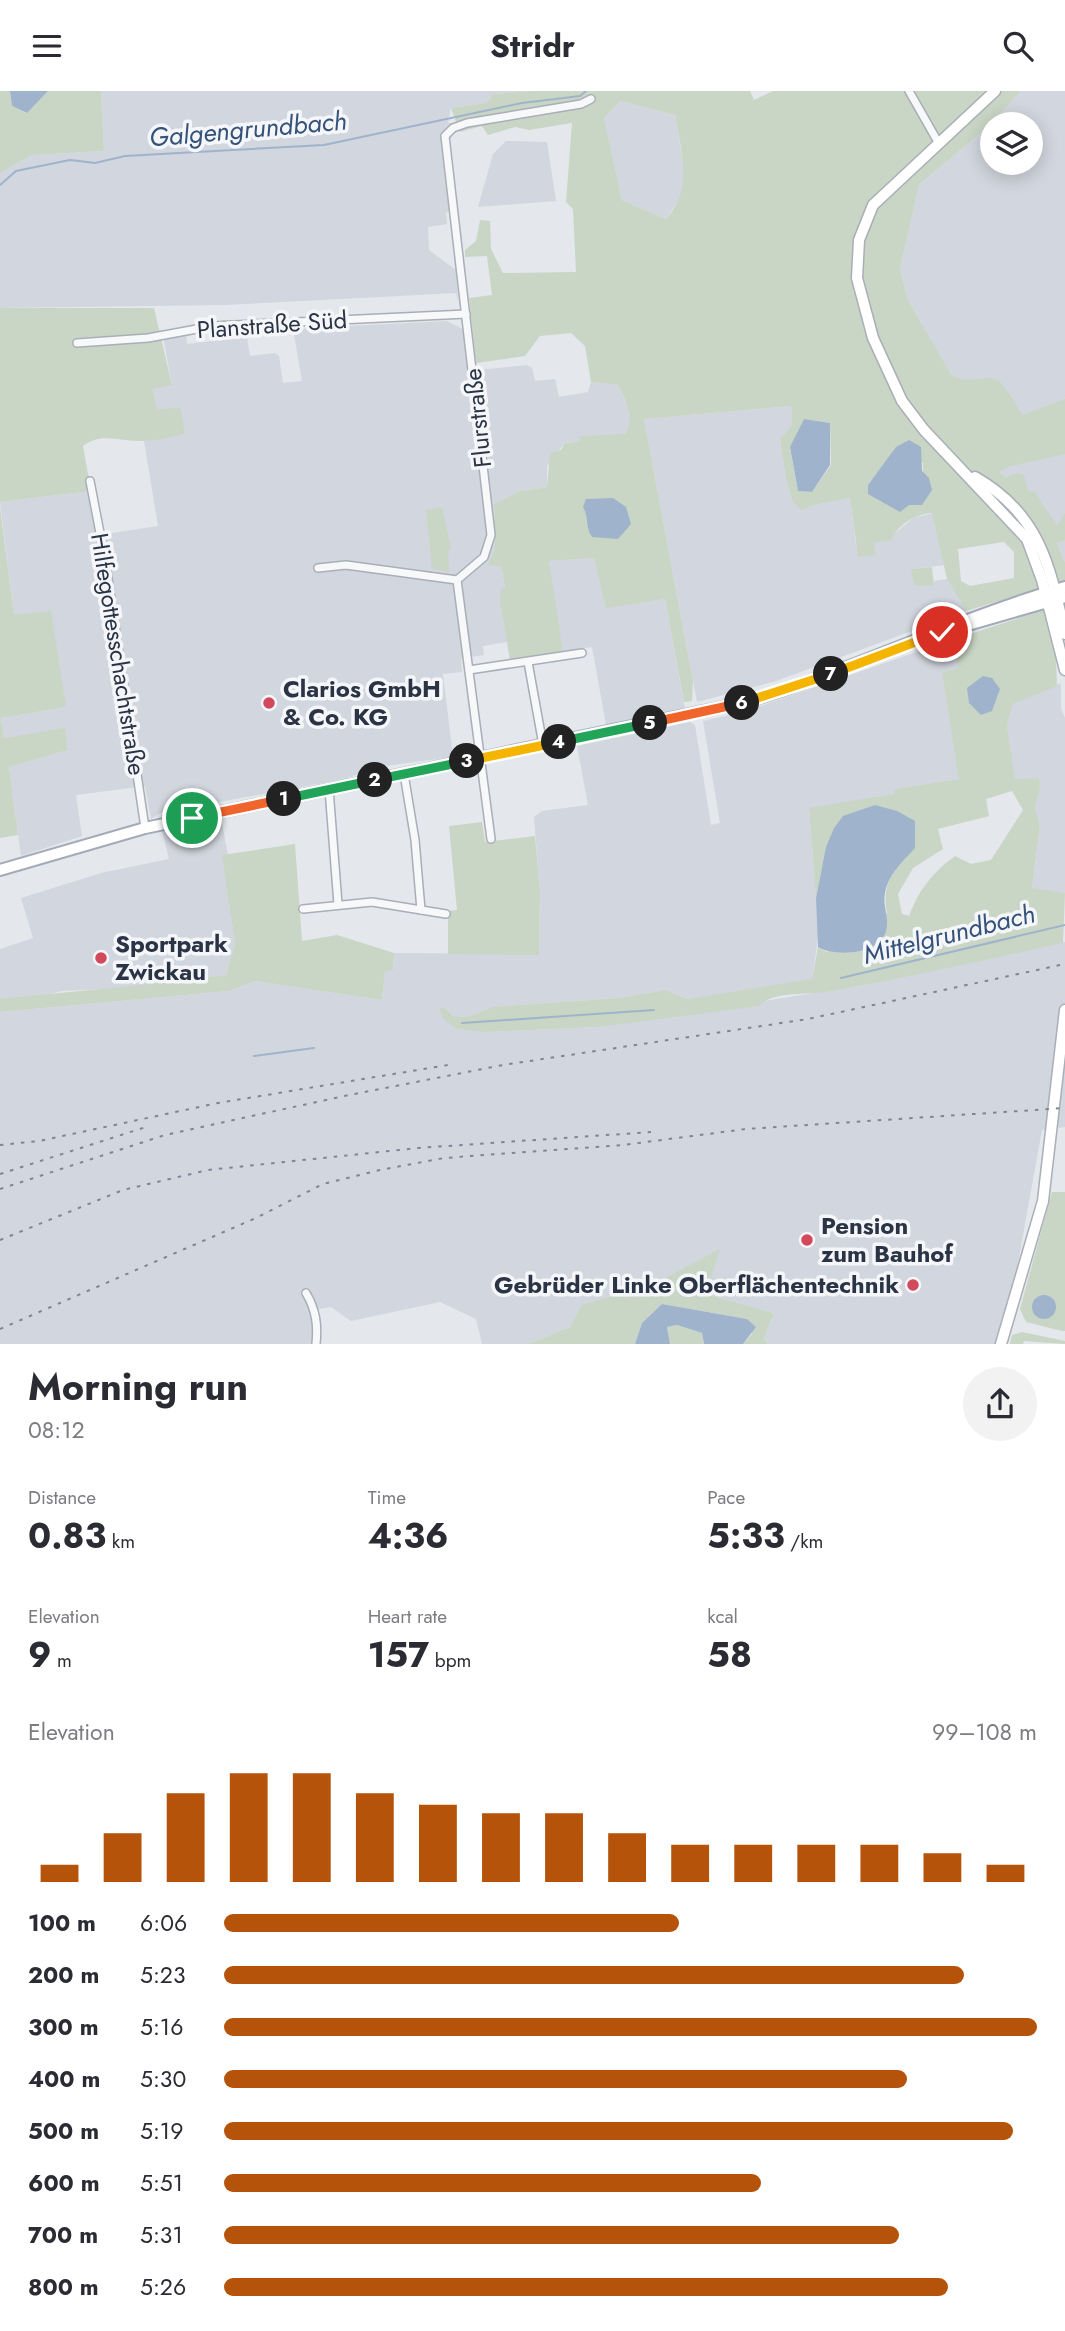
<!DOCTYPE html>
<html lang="en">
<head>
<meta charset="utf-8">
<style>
	:root { --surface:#fff; --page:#f2f2f3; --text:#2b2b33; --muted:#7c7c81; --accent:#b45309 }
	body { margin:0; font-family:Jost,sans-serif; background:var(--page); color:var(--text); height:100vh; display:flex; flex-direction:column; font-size:26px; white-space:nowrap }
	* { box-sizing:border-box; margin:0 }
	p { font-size:23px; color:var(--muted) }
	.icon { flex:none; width:38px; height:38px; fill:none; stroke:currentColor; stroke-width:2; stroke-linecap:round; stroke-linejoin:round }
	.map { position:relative; height:1253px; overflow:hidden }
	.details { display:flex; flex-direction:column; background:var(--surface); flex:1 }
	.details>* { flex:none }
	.tools { position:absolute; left:980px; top:21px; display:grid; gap:14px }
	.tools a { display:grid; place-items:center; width:63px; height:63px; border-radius:50%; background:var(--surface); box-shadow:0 4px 18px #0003; font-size:35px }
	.pin { position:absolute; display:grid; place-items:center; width:60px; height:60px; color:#fff; margin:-30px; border:4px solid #fff; border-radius:50%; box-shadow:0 2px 7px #0007 }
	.km { position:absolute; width:35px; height:35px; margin:-18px; border-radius:50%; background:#222; color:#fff; font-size:19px; line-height:35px; text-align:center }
	.round { display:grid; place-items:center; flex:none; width:74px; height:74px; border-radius:37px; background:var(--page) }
	.headline { display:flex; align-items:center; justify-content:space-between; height:119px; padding:0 28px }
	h1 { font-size:38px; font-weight:700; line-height:52px }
	.metrics { display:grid; grid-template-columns:repeat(3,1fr); gap:10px; height:119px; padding:7px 28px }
	.metrics div { display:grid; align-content:center }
	.metrics b { font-size:35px; font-weight:700 }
	.metrics small { font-size:19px; font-weight:400 }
	.metrics p { font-size:19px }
	.chart { height:196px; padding:14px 28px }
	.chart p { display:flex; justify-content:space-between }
	.chart svg { width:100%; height:126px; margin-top:7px; stroke:var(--accent); stroke-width:6 }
	ul { padding:0 28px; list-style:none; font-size:23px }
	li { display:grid; grid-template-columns:112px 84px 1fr; align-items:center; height:52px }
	li i { height:18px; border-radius:9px; background:var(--accent) }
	header { display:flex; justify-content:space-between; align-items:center; height:91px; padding:0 28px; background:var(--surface); font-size:32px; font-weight:700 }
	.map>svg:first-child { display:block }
	.built { fill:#d2d6de; fill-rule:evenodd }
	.green { fill:#c9d6c5; fill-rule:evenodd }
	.water { fill:#9fb4cc }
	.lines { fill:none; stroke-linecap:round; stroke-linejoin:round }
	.stream { stroke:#9fb4cc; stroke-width:2 }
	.minor-casing { stroke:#a9aeb7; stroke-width:10 }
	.secondary-casing { stroke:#a9aeb7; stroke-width:13 }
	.primary-casing { stroke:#a3abb8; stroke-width:14 }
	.minor { stroke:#f7f8fa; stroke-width:7 }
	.secondary { stroke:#fff; stroke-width:10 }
	.primary { stroke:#fff; stroke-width:10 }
	.rail { stroke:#7d8696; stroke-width:2; stroke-dasharray:3.5 7; stroke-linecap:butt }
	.split-1-casing { stroke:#fff; stroke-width:14 }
	.split-2-casing { stroke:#fff; stroke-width:14 }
	.split-3-casing { stroke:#fff; stroke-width:14 }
	.split-4-casing { stroke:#fff; stroke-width:14 }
	.split-5-casing { stroke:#fff; stroke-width:14 }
	.split-6-casing { stroke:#fff; stroke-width:14 }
	.split-7-casing { stroke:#fff; stroke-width:14 }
	.split-8-casing { stroke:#fff; stroke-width:14 }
	.split-9-casing { stroke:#fff; stroke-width:14 }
	.split-1 { stroke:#f0652b; stroke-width:9 }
	.split-2 { stroke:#22a559; stroke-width:9 }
	.split-3 { stroke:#22a559; stroke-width:9 }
	.split-4 { stroke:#f5b400; stroke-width:9 }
	.split-5 { stroke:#22a559; stroke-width:9 }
	.split-6 { stroke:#f0652b; stroke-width:9 }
	.split-7 { stroke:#f5b400; stroke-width:9 }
	.split-8 { stroke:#f5b400; stroke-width:9 }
	.split-9 { stroke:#f0652b; stroke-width:9 }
	.poi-dot { fill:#d1495b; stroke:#f4f6f9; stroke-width:2.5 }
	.labels { text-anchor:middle; stroke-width:7; stroke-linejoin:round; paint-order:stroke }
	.street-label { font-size:24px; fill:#2b3445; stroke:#f4f6f9 }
	.poi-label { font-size:24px; font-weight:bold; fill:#2b3445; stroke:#f4f6f9; text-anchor:start }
	.water-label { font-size:26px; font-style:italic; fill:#34527a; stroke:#f4f6f9 }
</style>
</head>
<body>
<header><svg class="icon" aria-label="menu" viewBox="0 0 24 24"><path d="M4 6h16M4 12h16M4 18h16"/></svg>Stridr<svg class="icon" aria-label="search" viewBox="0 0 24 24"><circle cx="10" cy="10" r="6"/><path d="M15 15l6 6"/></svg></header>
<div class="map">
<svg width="1065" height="1253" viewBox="0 0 1065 1253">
	<rect width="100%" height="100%" fill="#e4e7ec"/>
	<g class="built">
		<polygon points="101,0 532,0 493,3 486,12 451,17 448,32 452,32 452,45 448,51 457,119 446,121 447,133 428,136 429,159 456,179 458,210 456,202 225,214 0,217 0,82 32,64 104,60"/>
		<path d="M1021,0h44v471l-15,-37 -56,-56 -43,-95 -43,-74 -8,-31 19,-84 72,-61zM992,33h39v39h-39z"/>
		<polygon points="621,10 675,24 686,89 680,107 666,128 622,109 604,27"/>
		<polygon points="506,50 547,51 556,110 478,116 493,63"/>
		<polygon points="447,230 463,238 468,280 527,274 532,277 535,290 555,288 559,306 588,301 591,291 618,294 629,318 631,334 624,344 581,345 579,350 564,353 547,375 547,396 520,400 494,413 495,458 487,474 501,474 505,498 500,511 507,551 483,555 484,564 461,567 462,581 443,583 453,666 377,676 345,688 160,722 151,728 145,695 76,704 82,745 21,765 9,676 68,659 65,638 4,647 1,627 66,616 14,525 0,411 91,400 99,444 158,435 144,350 185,343 181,316 157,320 153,297 172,294 163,245 186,243 187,253 247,246 250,265 275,262 279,265 283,292 302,290 293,238"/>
		<polygon points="791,315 792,334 780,348 786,389 792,409 801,420 814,414 850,407 856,455 893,444 913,427 933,422 945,474 911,478 934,494 934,490 947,488 966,520 776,590 697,611 644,328"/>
		<polygon points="594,467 607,516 665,508 685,618 606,634 592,556 563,561 551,490 549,470"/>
		<polygon points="954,548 958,576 942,582 960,688 895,698 893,703 809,718 819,841 812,888 762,899 687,908 666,899 619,907 492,916 468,926 453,925 445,917 443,927 485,941 598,936 859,895 1065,851 1065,1036 1042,1039 1017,1177 996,1253 768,1253 764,1248 774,1222 706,1203 719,1159 659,1190 581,1214 570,1236 528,1253 482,1253 476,1228 440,1211 351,1230 331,1216 314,1219 313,1253 0,1253 0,921 229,900 255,890 382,909 385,881 393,879 394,862 539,863 540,801 534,726 542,720 588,714 577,655 690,631 695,634 711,734 720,732 703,630 743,621"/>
		<polygon points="1061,592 1061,617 1065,627 1065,802 1032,798 1040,735 1035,715 1040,700 1038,687 1015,689 1007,634 1013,613"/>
		<polygon points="221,727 228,764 223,765 235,853 226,884 144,896 62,900 0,916 0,858 33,847 21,807 101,782 169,768 162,739"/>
	</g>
	<g class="green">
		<polygon points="0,0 10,0 12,15 26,22 48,0 101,0 104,60 32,64 0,82"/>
		<path d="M532,0h218l4,9 19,-9h248l-30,33 -72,61 -19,84 8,31 43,74c18,13 36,-2 49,8 7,6 17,25 23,33l42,-16v55l-58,13 -8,5 7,6 10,-5 8,2 4,16 7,1 22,34 8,-13v27l-8,3 8,19v19l-99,30 -19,-32 -15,-66c-17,1 -34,12 -41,27l-17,3 2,12 -18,2 -8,-59 -36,7 -13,6 -9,-11 -6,-20 -6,-41 12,-14 -1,-19 -147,13 49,262 -1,20 -8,1 -19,-103 -59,9 -12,-50 -45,3 14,91 -53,8 -10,-58 1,-13 4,-1 -4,-22 -14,-1 8,-16 -1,-45 26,-13 27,-4 3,-34 11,-3 3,-6 15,-3 1,-5 45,-2c11,-17 1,-32 -7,-49l-27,-3 -6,-36 -14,-13 -31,3 -15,20 -49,7 -7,-65 23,-3 -5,-39 -22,1v-7l11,-9 4,-21 10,1 1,28 12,24 73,-1 -3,-63 -7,-7 6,-79 -43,7 -14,-3 -27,8 -6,-9 -22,6 -9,-24 35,-5 7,-9zM621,10l54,14c6,37 19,73 -9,104l-44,-19 -18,-82zM804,328l26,4 1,42 -19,27 -14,-1 -8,-43zM923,371l-1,42 -13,1 -41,-20 15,-19zM1004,451l10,10v26l-44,8 -9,-5 -3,-32z"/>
		<path d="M0,217h154l18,77 -19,4 4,21 24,-3 4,27c-14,3 -30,7 -44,7 -21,0 -41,-9 -58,5l8,45 -91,11z"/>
		<polygon points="0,416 14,524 51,520 66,616 1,627 4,647 65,637 68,659 9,676 18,744 0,747"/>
		<polygon points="442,416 451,457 448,460 449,481 432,478 426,419"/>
		<polygon points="932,476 934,495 914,494 911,478"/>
		<path d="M1044,519l12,49 1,27 -44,18 -6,21 8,54 24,-1 1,13 -5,15 5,20 -8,62 33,5 -2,50c-79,17 -157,35 -237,49 -19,3 -54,-1 -67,14l-161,21 -113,5 -30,-4 -12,-10 -4,-10h6l8,8 15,1 24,-10 127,-9 47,-8 21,9 125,-20 6,-32 9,5 60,-39c-6,-32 8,-43 28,-65l-40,-43 -32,12 -21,50 -6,31 -7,-90 84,-14 2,-5 64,-10 -17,-106 16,-6 -4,-28zM1012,700l11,19 -32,50 -20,4 -16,-8c-23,17 -36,34 -46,60l-7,-2 -4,-20 15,-26 30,-19 -5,-20 51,-13 -3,-17z"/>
		<polygon points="482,731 485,751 535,745 540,801 539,864 448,863 448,820 457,819 449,735"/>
		<path d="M295,753l7,97 35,-6 57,18 -1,17 -8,2 -3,28 -127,-19 -26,10 -229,21v-13c76,-8 151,-14 226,-24l9,-31 -13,-89z"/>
		<polygon points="1052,1101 1065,1101 1065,1240 1062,1240 1026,1231 1020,1218"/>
		<polygon points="720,1158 706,1203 774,1222 764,1248 768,1253 743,1253 752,1243 747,1228 662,1213 642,1232 635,1253 528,1253 570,1236 581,1214 659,1190"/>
		<polygon points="677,1234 702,1242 704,1253 670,1253 667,1236"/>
		<polygon points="1022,1241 1065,1250 1065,1253 1024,1250 1023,1253 1010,1253 1012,1244"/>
	</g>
	<g class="water">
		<polygon points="10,0 48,0 27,22 12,15"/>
		<polygon points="804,328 830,332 830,374 812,401 798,400 790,356"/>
		<polygon points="909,349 921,356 922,380 929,387 932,399 922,414 909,414 900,421 868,403 868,394 896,356"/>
		<path d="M613,407l13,9 5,17 -13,15 -26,-2c-7,-10 -3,-20 -9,-30l3,-8z"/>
		<polygon points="983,585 992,587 1000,598 992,620 981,624 969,612 967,597"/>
		<path d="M875,714l22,6 18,10v27c-13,15 -26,25 -30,45 -3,12 5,26 1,38 -7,24 -51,26 -68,16l-2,-49 10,-51 8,-19 9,-12z"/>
		<circle cx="1044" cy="1216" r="12"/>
		<polygon points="662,1213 747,1228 756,1236 743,1253 704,1253 702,1242 677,1234 667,1236 670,1253 635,1253 642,1232"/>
	</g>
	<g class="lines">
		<g class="stream">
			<polyline points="0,94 16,80 70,69 95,72 125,65 324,54 522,12 580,5 586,0"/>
			<polyline points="841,887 1065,834"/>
			<polyline points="462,932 654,919"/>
			<polyline points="254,965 314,957"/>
		</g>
		<defs>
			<g id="minor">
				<polyline points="909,0 938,51"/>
				<polyline points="77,252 148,247 213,235 466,223"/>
				<polyline points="90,390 105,468 145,737"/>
				<polyline points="318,477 346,474 457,489"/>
				<polyline points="528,571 543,654"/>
				<polyline points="469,579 582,562"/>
				<polyline points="404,683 415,749 421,819"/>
				<polyline points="329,698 338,813"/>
				<polyline points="491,748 457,489 484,466 491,444 445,45 453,37 467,32 581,13 591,8"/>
				<polyline points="303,818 372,811 446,823"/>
				<path d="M306,1202c10,17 12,32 10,51"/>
			</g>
			<g id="secondary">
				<polyline points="995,0 873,114 859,149 857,187 873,247 902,310 924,339 1027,448 1042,489 1065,579"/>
				<path d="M975,386c65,37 75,89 90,157"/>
				<polyline points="1001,1253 1043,1110 1065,919"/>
			</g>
			<g id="primary">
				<polyline points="968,534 1065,506"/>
				<path d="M0,779l145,-42 597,-125c110,-32 213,-84 323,-116"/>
			</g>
		</defs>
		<use href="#minor" class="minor-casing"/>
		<use href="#secondary" class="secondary-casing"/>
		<use href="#primary" class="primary-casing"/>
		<use href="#minor" class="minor"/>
		<use href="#secondary" class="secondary"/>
		<use href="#primary" class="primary"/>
		<g class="rail">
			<polyline points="0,1054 39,1050 218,1012 448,974"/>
			<polyline points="0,1083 146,1036"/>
			<polyline points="0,1098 165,1044 344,1005 503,974 808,928 1065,873"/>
			<polyline points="0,1149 123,1099 208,1079 418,1057 651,1041"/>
			<polyline points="0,1238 256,1127 323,1093 380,1079 444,1067 623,1054 746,1038 1065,1017"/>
		</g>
	</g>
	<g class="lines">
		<defs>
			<polyline id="split-1" points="192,727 284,708"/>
			<polyline id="split-2" points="284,708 375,689"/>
			<polyline id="split-3" points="375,689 467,670"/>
			<polyline id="split-4" points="467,670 559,651"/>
			<polyline id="split-5" points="559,651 650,632"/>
			<polyline id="split-6" points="650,632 742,612"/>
			<polyline id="split-7" points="742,612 831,583"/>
			<polyline id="split-8" points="831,583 918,550"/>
			<polyline id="split-9" points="918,550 942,541"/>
		</defs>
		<use href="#split-1" class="split-1-casing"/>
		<use href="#split-2" class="split-2-casing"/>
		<use href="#split-3" class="split-3-casing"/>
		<use href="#split-4" class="split-4-casing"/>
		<use href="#split-5" class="split-5-casing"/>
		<use href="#split-6" class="split-6-casing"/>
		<use href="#split-7" class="split-7-casing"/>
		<use href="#split-8" class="split-8-casing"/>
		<use href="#split-9" class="split-9-casing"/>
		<use href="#split-1" class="split-1"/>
		<use href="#split-2" class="split-2"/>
		<use href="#split-3" class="split-3"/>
		<use href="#split-4" class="split-4"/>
		<use href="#split-5" class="split-5"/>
		<use href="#split-6" class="split-6"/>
		<use href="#split-7" class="split-7"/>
		<use href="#split-8" class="split-8"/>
		<use href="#split-9" class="split-9"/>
	</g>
	<g class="poi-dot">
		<circle cx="269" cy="612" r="7"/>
		<circle cx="101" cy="867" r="7"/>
		<circle cx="807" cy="1149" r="7"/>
		<circle cx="913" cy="1194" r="7"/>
	</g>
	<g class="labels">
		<g class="street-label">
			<text transform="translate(272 234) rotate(-4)" y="8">Planstraße Süd</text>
			<text transform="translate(478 327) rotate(-96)" y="8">Flurstraße</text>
			<text transform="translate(118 563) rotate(81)" y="8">Hilfegottesschachtstraße</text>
		</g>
		<g class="poi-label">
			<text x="283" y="606">Clarios GmbH<tspan x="283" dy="28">&amp; Co. KG</tspan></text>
			<text x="115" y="861">Sportpark<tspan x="115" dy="28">Zwickau</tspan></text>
			<text x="821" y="1143">Pension<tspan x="821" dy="28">zum Bauhof</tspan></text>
			<text x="899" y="1202" text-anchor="end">Gebrüder Linke Oberflächentechnik</text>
		</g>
		<g class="water-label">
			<text transform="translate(248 38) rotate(-5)" y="9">Galgengrundbach</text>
			<text transform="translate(949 843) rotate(-14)" y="9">Mittelgrundbach</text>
		</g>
	</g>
</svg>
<div class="tools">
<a><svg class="icon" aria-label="layers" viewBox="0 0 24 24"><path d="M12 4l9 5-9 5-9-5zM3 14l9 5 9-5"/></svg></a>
</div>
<div class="pin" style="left:192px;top:727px;background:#1e9e55"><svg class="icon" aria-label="arrive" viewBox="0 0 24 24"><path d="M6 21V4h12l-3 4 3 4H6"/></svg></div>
<div class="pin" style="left:942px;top:541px;background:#d93025"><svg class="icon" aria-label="check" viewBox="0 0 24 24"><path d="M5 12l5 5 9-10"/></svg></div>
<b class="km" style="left:284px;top:708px">1</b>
<b class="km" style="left:375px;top:689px">2</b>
<b class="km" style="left:467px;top:670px">3</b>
<b class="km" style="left:559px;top:651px">4</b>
<b class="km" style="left:650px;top:632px">5</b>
<b class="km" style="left:742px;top:612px">6</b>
<b class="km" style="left:831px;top:583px">7</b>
</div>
<section class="details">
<div class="headline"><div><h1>Morning run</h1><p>08:12</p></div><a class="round"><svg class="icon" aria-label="share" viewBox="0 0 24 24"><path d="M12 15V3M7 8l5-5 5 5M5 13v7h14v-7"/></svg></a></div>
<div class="metrics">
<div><p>Distance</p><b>0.83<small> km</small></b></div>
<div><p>Time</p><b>4:36</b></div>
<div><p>Pace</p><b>5:33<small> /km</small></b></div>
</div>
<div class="metrics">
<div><p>Elevation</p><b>9<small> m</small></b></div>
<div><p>Heart rate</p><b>157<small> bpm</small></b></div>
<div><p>kcal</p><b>58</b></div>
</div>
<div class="chart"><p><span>Elevation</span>99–108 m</p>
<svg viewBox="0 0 160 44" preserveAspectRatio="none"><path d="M5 44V38M15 44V27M25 44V13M35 44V6M45 44V6M55 44V13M65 44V17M75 44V20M85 44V20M95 44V27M105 44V31M115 44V31M125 44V31M135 44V31M145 44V34M155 44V38"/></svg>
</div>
<ul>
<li><b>100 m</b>6:06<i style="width:56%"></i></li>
<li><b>200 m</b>5:23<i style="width:91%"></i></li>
<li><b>300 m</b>5:16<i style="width:100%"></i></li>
<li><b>400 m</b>5:30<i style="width:84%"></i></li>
<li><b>500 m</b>5:19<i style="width:97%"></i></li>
<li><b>600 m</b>5:51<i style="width:66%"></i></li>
<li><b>700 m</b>5:31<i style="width:83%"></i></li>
<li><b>800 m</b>5:26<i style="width:89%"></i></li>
</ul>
</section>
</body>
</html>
